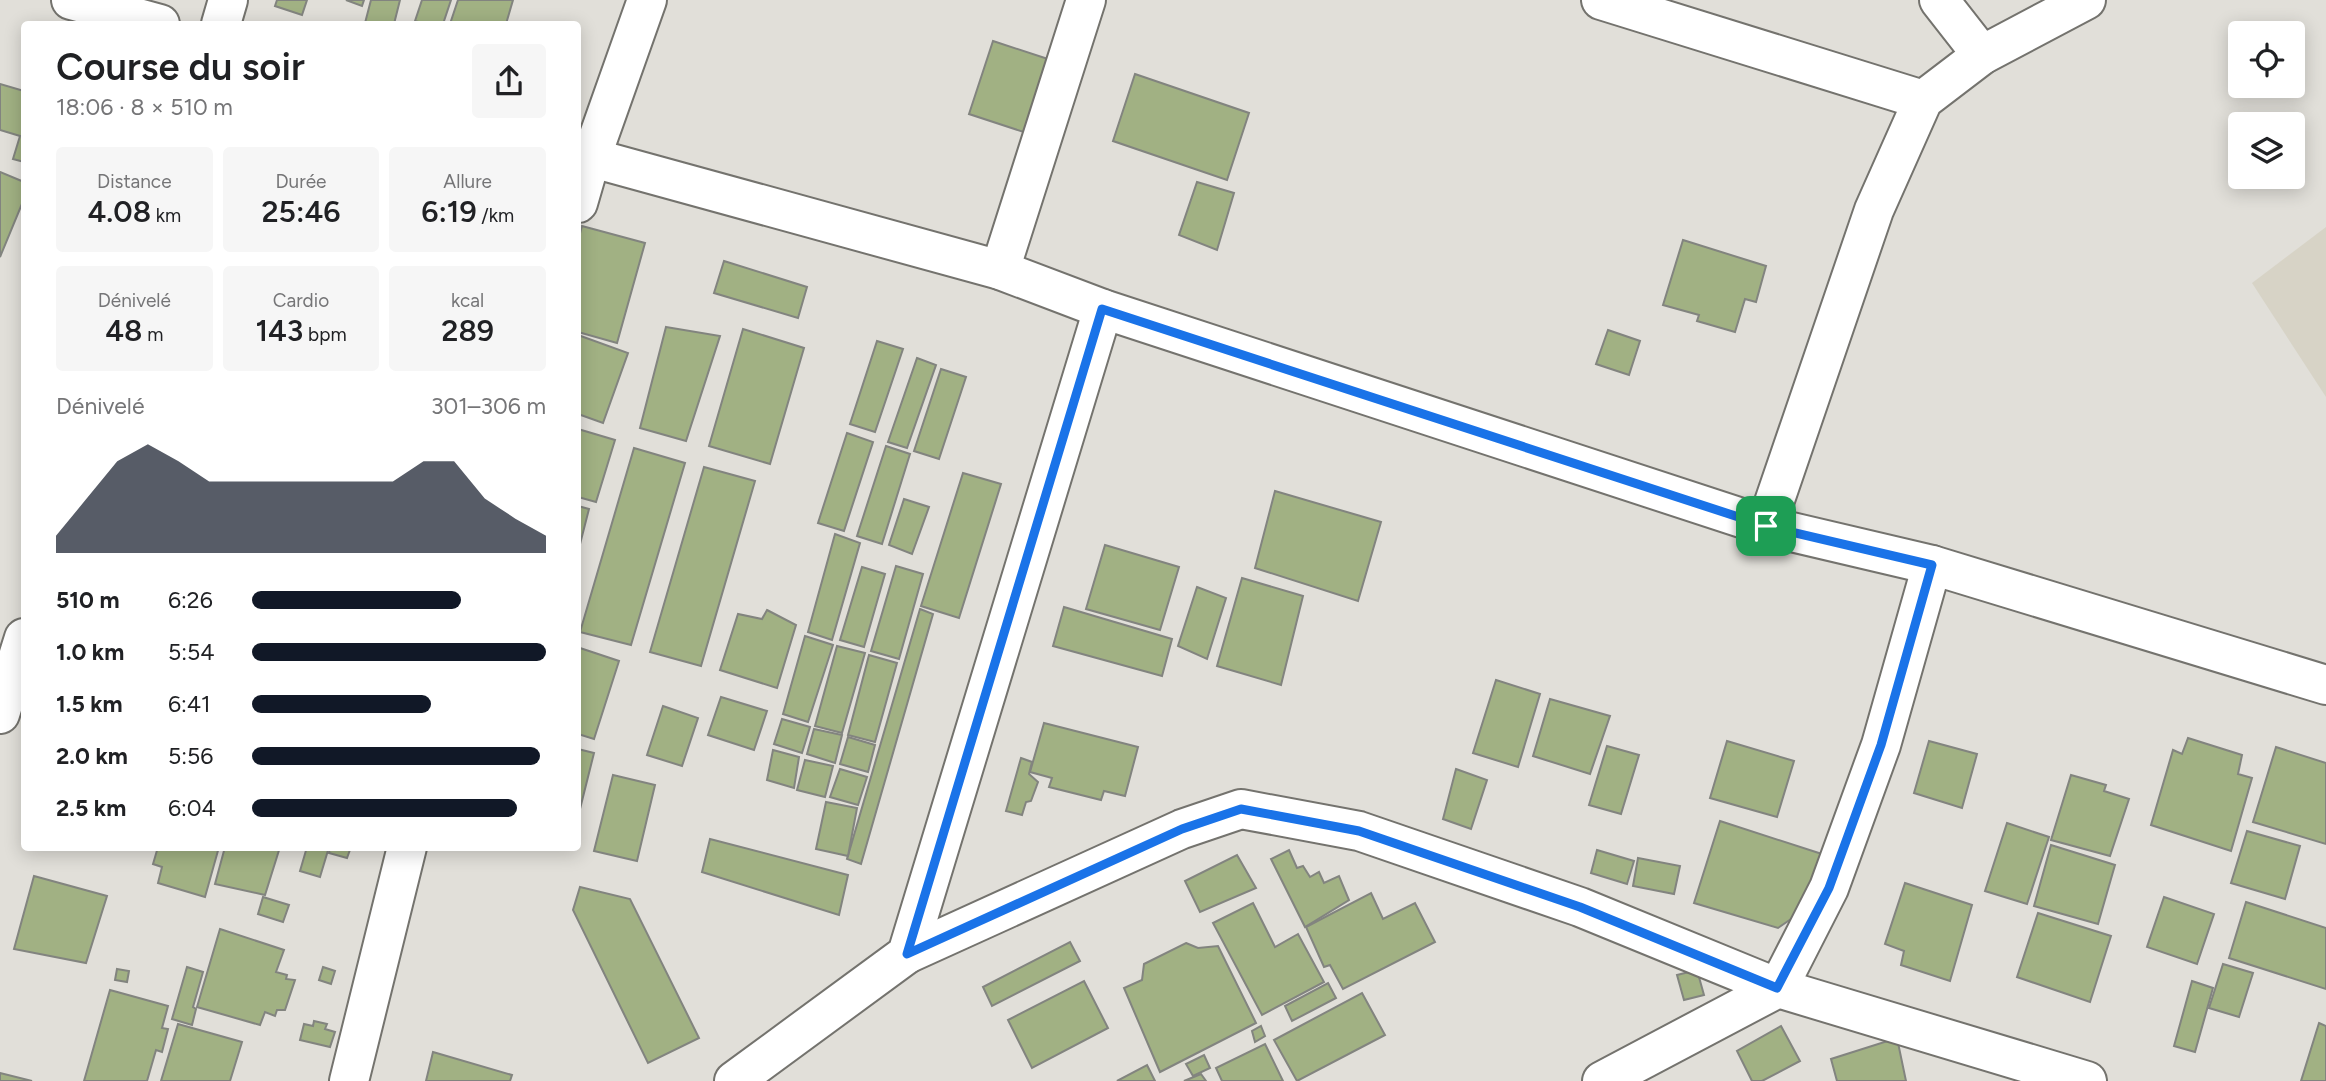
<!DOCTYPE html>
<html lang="fr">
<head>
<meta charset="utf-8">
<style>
	:root { --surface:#fff; --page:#f6f6f6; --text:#202124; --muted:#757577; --accent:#111827 }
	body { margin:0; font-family:Figtree,sans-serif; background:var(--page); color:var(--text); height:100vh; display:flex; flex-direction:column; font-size:26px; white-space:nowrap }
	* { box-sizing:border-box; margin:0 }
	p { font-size:23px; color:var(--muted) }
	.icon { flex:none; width:38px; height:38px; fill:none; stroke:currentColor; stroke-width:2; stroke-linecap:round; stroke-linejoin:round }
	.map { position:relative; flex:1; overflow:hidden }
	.side { position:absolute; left:21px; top:21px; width:560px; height:830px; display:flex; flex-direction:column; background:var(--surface); border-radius:7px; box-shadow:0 4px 18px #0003 }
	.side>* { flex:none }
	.fabs { position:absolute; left:2228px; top:21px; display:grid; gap:14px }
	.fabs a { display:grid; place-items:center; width:77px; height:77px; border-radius:7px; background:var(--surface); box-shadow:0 4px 18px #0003; font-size:35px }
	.pin { position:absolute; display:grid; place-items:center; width:60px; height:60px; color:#fff; margin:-30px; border-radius:14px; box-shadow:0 4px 10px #0006 }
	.round { display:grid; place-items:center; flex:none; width:74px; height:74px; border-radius:7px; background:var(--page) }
	.overview { display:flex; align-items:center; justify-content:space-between; height:119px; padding:0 35px }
	h1 { font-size:38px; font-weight:600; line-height:52px }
	.metrics { display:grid; grid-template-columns:repeat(3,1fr); gap:10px; height:119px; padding:7px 35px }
	.metrics div { display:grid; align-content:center; border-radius:7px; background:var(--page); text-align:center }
	.metrics b { font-size:30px; font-weight:600 }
	.metrics small { font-size:19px; font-weight:400 }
	.metrics p { font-size:19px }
	.chart { height:196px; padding:14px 35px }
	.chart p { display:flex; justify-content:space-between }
	.chart svg { width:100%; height:126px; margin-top:7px; fill:var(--accent); opacity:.7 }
	ul { padding:0 35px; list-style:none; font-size:23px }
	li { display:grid; grid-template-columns:112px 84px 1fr; align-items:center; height:52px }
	li i { height:18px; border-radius:9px; background:var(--accent) }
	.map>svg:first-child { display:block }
	.built { fill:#d7d3c6 }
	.building { fill:#a1b183; stroke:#82847f; stroke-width:2 }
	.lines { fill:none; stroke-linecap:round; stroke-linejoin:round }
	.street-casing { stroke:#74736e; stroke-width:42 }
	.street { stroke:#fff; stroke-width:38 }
	.route-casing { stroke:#fff; stroke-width:14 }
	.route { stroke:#1a73e8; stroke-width:9 }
</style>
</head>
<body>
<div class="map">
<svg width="2326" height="1081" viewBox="0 0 2326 1081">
	<rect width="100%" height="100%" fill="#e1dfd9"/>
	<polygon class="built" points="2326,227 2326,397 2252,283"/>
	<g class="building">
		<polygon points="277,0 307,0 302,15 275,6"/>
		<polygon points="346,0 364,0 362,6"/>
		<polygon points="371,0 400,0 394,24 365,23"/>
		<polygon points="422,0 451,0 443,24 425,24 415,21"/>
		<polygon points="458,0 513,0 506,24 450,24"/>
		<polygon points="993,41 1060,63 1036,136 969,114"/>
		<polygon points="1135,74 1249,113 1227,180 1113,141"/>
		<polygon points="0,84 24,91 24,162 13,159 20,136 0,130"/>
		<polygon points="0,172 24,182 24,199 0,257"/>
		<polygon points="1197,182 1234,193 1217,250 1179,235"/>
		<polygon points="582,226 645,243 617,343 578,332 578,241"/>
		<polygon points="1683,240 1766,266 1756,302 1745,299 1735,332 1697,321 1699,315 1663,305"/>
		<polygon points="724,261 807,287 798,318 714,293"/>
		<polygon points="666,327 720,336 686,441 640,428"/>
		<polygon points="743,329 804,348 770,464 709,446"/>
		<polygon points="1608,330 1640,341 1629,375 1596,364"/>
		<polygon points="578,335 628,353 603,423 578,414"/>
		<polygon points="877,341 903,349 875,432 850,424"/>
		<polygon points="917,358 936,365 907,448 888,442"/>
		<polygon points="941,369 966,377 939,459 914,451"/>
		<polygon points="578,429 615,440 596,502 578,497"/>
		<polygon points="847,433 873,442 844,531 818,523"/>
		<polygon points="886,446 910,454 882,544 857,536"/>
		<polygon points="634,448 685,463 631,645 580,632"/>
		<polygon points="704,467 755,481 701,666 650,652"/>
		<polygon points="963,473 1001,484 959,618 921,606"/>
		<polygon points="1275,491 1381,522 1358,601 1255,568"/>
		<polygon points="904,499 929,507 912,554 889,545"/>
		<polygon points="578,506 589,509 578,552"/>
		<polygon points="835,534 860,543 832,640 808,632"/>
		<polygon points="1105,545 1179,567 1160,630 1086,609"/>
		<polygon points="896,566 923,574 899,659 871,651"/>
		<polygon points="862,567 885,574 864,647 840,640"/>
		<polygon points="1242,578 1303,596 1281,685 1217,666"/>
		<polygon points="1197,587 1226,598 1207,659 1178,646"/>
		<polygon points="1064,607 1172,639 1162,676 1053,646"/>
		<polygon points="920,609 933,614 861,864 847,859"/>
		<polygon points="767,610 796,625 777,688 720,670 738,614 762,619"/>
		<polygon points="805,636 833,645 808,722 783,714"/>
		<polygon points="837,646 865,653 842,733 815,726"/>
		<polygon points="580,648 619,661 594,739 578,734 578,656"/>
		<polygon points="869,655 897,663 875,742 848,735"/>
		<polygon points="1496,680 1540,694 1518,767 1473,753"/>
		<polygon points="721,697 767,711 754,750 708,735"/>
		<polygon points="1550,699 1610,716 1590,774 1533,756"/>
		<polygon points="663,706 698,718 682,766 647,755"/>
		<polygon points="782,719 810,727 802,753 774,744"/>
		<polygon points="1044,723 1138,747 1125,796 1104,791 1101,800 1049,787 1052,778 1030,772"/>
		<polygon points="814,729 842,735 835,763 807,754"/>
		<polygon points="848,737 875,745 868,772 840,764"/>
		<polygon points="2188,738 2242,755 2238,774 2252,778 2231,851 2151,825 2173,750 2182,754"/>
		<polygon points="1727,741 1794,761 1777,817 1710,798"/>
		<polygon points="1929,741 1977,754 1962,808 1914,793"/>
		<polygon points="1607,746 1639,755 1621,814 1589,805"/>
		<polygon points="2276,747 2326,763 2326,844 2253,822"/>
		<polygon points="578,749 594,753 578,817"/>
		<polygon points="773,750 799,757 794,788 767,780"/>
		<polygon points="1021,758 1032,762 1029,774 1038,782 1031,801 1026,802 1022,815 1006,811"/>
		<polygon points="805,760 833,766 825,797 797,790"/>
		<polygon points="840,769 867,777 858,805 830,797"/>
		<polygon points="1456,769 1487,780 1471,829 1443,819"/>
		<polygon points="613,775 655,785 637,861 594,851"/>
		<polygon points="2071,775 2106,785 2104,791 2129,799 2110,856 2051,840"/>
		<polygon points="826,802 857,808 848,856 816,849"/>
		<polygon points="1720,821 1825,855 1813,904 1778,928 1694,903"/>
		<polygon points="2007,823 2049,837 2027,904 1985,891"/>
		<polygon points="2247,831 2300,846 2285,899 2231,883"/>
		<polygon points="710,839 848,875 839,915 702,872"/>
		<polygon points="2051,845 2115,865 2098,924 2034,906"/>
		<polygon points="158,847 219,847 205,897 158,883 162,867 153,864"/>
		<polygon points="225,847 280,847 265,895 215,884"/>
		<polygon points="307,847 329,847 320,877 300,871"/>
		<polygon points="330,847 351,847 347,858 329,853"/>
		<polygon points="1289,850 1297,868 1303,866 1310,877 1319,872 1324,883 1339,876 1349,900 1305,927 1271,859"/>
		<polygon points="1597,850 1634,861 1627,884 1591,873"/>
		<polygon points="1237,855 1256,888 1200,912 1185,881"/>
		<polygon points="1638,858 1680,866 1674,894 1633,886"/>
		<polygon points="34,876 107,896 86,963 14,949"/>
		<polygon points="1905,883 1972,905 1950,981 1901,965 1904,951 1885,944"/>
		<polygon points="580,887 630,899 699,1038 648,1063 573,910"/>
		<polygon points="1371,893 1383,919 1415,903 1435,942 1343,989 1330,965 1324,967 1306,927"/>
		<polygon points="263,897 289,905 283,922 258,914"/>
		<polygon points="2164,897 2214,914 2197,964 2147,947"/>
		<polygon points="2246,902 2326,928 2326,989 2229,958"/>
		<polygon points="1253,903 1275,947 1298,934 1324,982 1262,1015 1213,923"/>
		<polygon points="2038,913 2111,936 2090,1002 2017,977"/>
		<polygon points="220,929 284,950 276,972 287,975 286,979 295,980 285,1010 277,1010 275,1016 265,1012 260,1025 197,1007"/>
		<polygon points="1070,942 1080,961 992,1006 983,987"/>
		<polygon points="1186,943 1198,948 1218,946 1256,1023 1160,1072 1124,988 1142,980 1144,964"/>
		<polygon points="2223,964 2253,973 2239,1017 2209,1008"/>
		<polygon points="187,967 203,972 193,1007 196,1009 192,1025 172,1019"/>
		<polygon points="323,967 335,971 331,984 319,980"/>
		<polygon points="117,969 129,971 127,982 115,980"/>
		<polygon points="1697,970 1704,995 1684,1000 1677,975"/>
		<polygon points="1084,981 1108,1028 1032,1068 1008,1020"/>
		<polygon points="2192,981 2213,988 2195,1052 2174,1046"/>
		<polygon points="1328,983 1336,998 1292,1021 1285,1006"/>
		<polygon points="110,990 168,1006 162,1028 168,1029 162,1052 156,1050 147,1081 84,1081"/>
		<polygon points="1362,993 1385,1035 1297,1081 1274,1040"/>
		<polygon points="314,1021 327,1024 325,1029 335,1032 330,1047 300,1040 304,1024 313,1026"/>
		<polygon points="2319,1023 2326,1026 2326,1081 2301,1081"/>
		<polygon points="178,1024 242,1042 230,1081 161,1081"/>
		<polygon points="1261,1026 1265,1036 1255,1042 1252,1031"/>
		<polygon points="1781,1026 1800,1061 1762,1081 1752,1081 1737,1051"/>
		<polygon points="1897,1038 1906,1081 1837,1081 1831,1059"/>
		<polygon points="1265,1044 1283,1081 1222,1081 1216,1068"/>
		<polygon points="433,1052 512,1075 510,1081 426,1081"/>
		<polygon points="1204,1055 1210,1068 1193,1076 1186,1064"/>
		<polygon points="1147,1065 1155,1081 1117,1081"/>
		<polygon points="0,1073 32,1081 0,1081"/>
		<polygon points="1201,1074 1206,1081 1184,1081"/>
	</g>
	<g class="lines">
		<defs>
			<g id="street">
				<polyline points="71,0 160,24"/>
				<polyline points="1601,0 1923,100"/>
				<polyline points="1939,0 1982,55"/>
				<polyline points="221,24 228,0"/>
				<polyline points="578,154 1000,270 1103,309 1766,526 1932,565 2326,685"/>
				<polyline points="578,203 591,158 647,0"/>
				<polyline points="1000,270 1086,0"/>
				<polyline points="1766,526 1874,210 1923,100 1982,55 2086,0"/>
				<polyline points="0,714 24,638"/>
				<polyline points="907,954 1182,829 1241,809 1359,831 1580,907 1778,988 2087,1081"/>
				<polyline points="349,1081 407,847"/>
				<polyline points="734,1081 907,954 1103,309"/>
				<polyline points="1602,1081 1778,988 1829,888 1881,745 1932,565"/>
			</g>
		</defs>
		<use href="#street" class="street-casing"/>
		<use href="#street" class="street"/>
	</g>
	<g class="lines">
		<defs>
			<polygon id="route" points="1102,309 1766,526 1932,565 1881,745 1829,888 1777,988 1580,907 1359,831 1241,809 1182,829 907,954"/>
		</defs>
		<use href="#route" class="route-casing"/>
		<use href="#route" class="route"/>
	</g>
</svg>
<div class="fabs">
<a><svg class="icon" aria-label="locate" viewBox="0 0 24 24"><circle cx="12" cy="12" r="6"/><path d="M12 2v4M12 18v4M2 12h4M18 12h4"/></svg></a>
<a><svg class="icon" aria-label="layers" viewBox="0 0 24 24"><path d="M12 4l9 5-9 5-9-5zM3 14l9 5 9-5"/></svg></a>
</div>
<div class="pin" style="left:1766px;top:526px;background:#1e9e55"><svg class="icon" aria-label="arrive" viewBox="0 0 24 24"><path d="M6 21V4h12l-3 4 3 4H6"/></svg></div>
<section class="side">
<div class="overview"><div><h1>Course du soir</h1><p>18:06 · 8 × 510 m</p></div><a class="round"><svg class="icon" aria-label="share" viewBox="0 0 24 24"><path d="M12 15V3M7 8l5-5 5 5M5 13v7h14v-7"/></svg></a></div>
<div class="metrics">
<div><p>Distance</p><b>4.08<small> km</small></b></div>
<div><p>Durée</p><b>25:46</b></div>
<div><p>Allure</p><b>6:19<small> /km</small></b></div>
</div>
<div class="metrics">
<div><p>Dénivelé</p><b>48<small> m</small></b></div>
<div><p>Cardio</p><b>143<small> bpm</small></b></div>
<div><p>kcal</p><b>289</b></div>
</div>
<div class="chart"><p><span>Dénivelé</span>301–306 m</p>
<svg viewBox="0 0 160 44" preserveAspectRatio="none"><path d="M0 44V38L10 25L20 12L30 6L40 12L50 19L60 19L70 19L80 19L90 19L100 19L110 19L120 12L130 12L140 25L150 32L160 38V44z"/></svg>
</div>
<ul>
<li><b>510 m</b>6:26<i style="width:71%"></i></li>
<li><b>1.0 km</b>5:54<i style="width:100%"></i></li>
<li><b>1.5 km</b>6:41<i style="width:61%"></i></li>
<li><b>2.0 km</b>5:56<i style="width:98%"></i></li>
<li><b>2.5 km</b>6:04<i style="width:90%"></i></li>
</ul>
</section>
</div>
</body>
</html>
